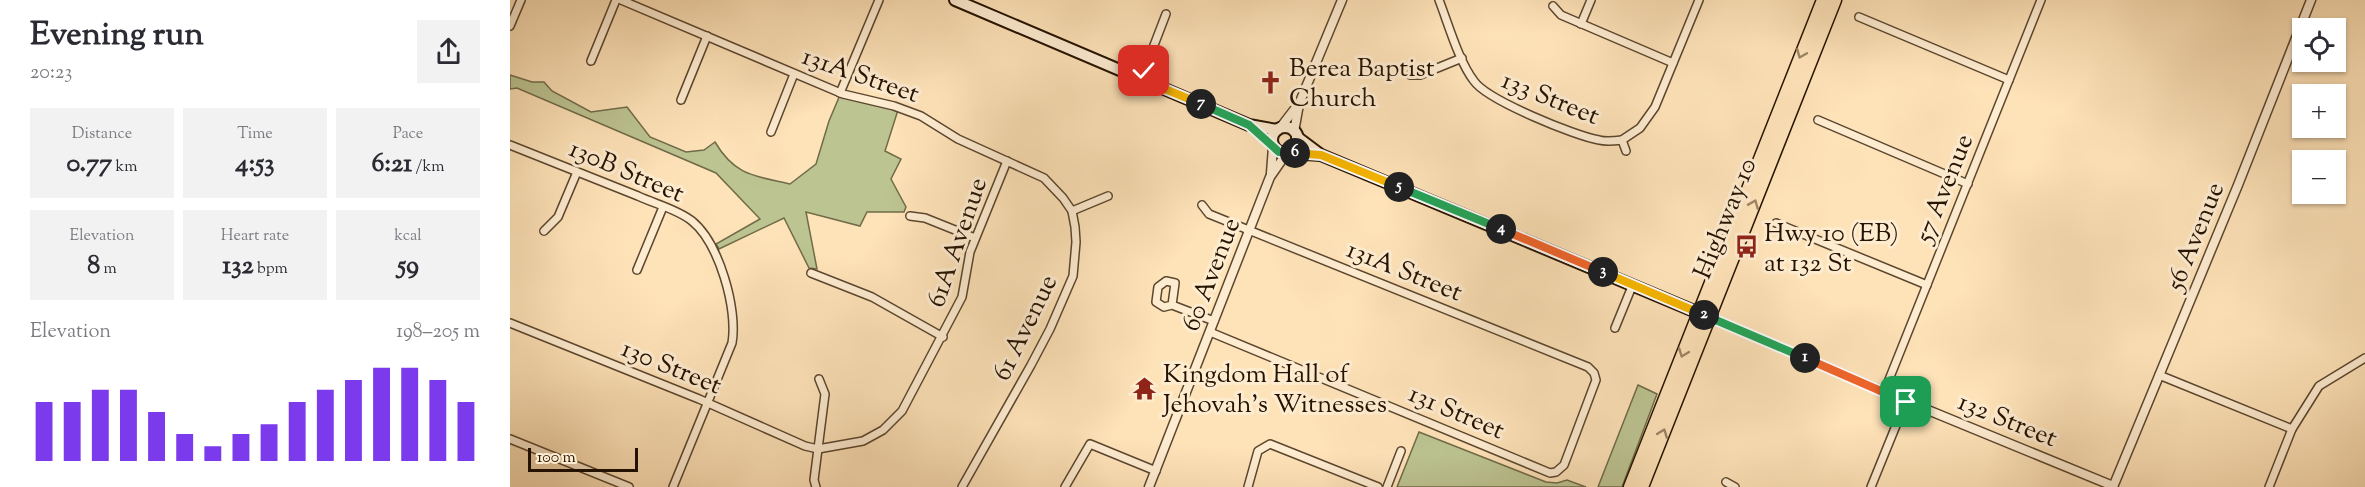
<!DOCTYPE html>
<html lang="en">
<head>
<meta charset="utf-8">
<style>
	:root { --surface:#fff; --page:#f2f2f3; --text:#2b2b33; --muted:#7c7c81; --accent:#7c3aed }
	body { margin:0; font-family:"Sorts Mill Goudy",serif; background:var(--page); color:var(--text); height:100vh; display:flex; flex-direction:column; font-size:22px; white-space:nowrap }
	* { box-sizing:border-box; margin:0 }
	p { font-size:20px; color:var(--muted) }
	.icon { flex:none; width:33px; height:33px; fill:none; stroke:currentColor; stroke-width:2; stroke-linecap:round; stroke-linejoin:round }
	.map { position:relative; flex:1; overflow:hidden }
	.sheet { display:flex; flex-direction:column; background:var(--surface); width:510px }
	.sheet>* { flex:none }
	.controls { position:absolute; left:1782px; top:18px; display:grid; gap:12px }
	.controls a { display:grid; place-items:center; width:54px; height:54px; border-radius:0px; background:var(--surface); box-shadow:0 2px 4px #0004; font-size:30px }
	.scale { position:absolute; left:18px; bottom:15px; width:110px; box-sizing:border-box; padding-left:6px; border:3px solid #251200; border-top:0; font-size:16px; line-height:21px; white-space:nowrap; color:#251200; -webkit-text-stroke:4px #feecd1; paint-order:stroke }
	.pin { position:absolute; display:grid; place-items:center; width:51px; height:51px; color:#fff; margin:-26px; border-radius:12px; box-shadow:0 3px 9px #0006 }
	.km { position:absolute; width:30px; height:30px; margin:-15px; border-radius:50%; background:#222; color:#fff; font-size:16px; line-height:30px; text-align:center }
	.round { display:grid; place-items:center; flex:none; width:63px; height:63px; border-radius:0px; background:var(--page) }
	.head { display:flex; align-items:center; justify-content:space-between; height:102px; padding:0 30px }
	h1 { font-size:33px; font-weight:700; line-height:45px }
	.stats { display:grid; grid-template-columns:repeat(3,1fr); gap:9px; height:102px; padding:6px 30px }
	.stats div { display:grid; align-content:center; border-radius:0px; background:var(--page); text-align:center }
	.stats b { font-size:26px; font-weight:700 }
	.stats small { font-size:16px; font-weight:400 }
	.stats p { font-size:16px }
	.chart { height:168px; padding:12px 30px }
	.chart p { display:flex; justify-content:space-between }
	.chart svg { width:100%; height:108px; margin-top:6px; stroke:var(--accent); stroke-width:6 }
	main { display:flex; flex:1; min-height:0 }
	.map>svg:first-child { display:block }
	.green { fill:#bcc492; stroke:#706b49; stroke-width:1.5 }
	.lines { fill:none; stroke-linecap:round; stroke-linejoin:round }
	.minor-casing { stroke:#5b462e; stroke-width:10 }
	.tertiary-casing { stroke:#5b462e; stroke-width:11 }
	.secondary-casing { stroke:#251200; stroke-width:14 }
	.trunk-casing { stroke:#251200; stroke-width:15 }
	.minor { stroke:#feecd1; stroke-width:7 }
	.tertiary { stroke:#feecd1; stroke-width:8 }
	.secondary { stroke:#feecd1; stroke-width:10 }
	.trunk { stroke:#fee2b8; stroke-width:12 }
	.oneway { stroke:#9c8465 }
	.split-1-casing { stroke:#fff; stroke-width:12 }
	.split-2-casing { stroke:#fff; stroke-width:12 }
	.split-3-casing { stroke:#fff; stroke-width:12 }
	.split-4-casing { stroke:#fff; stroke-width:12 }
	.split-5-casing { stroke:#fff; stroke-width:12 }
	.split-6-casing { stroke:#fff; stroke-width:12 }
	.split-7-casing { stroke:#fff; stroke-width:12 }
	.split-8-casing { stroke:#fff; stroke-width:12 }
	.split-1 { stroke:#f0652b; stroke-width:8 }
	.split-2 { stroke:#22a559; stroke-width:8 }
	.split-3 { stroke:#f5b400; stroke-width:8 }
	.split-4 { stroke:#f0652b; stroke-width:8 }
	.split-5 { stroke:#22a559; stroke-width:8 }
	.split-6 { stroke:#f5b400; stroke-width:8 }
	.split-7 { stroke:#22a559; stroke-width:8 }
	.split-8 { stroke:#f5b400; stroke-width:8 }
	.labels { text-anchor:middle; stroke-width:6; stroke-linejoin:round; paint-order:stroke }
	.poi-label { font-size:26px; fill:#251200; stroke:#feecd1; text-anchor:start }
	.street-label { font-size:26px; fill:#251200; stroke:#feecd1 }
</style>
</head>
<body>
<main>
<section class="sheet">
<div class="head"><div><h1>Evening run</h1><p>20:23</p></div><a class="round"><svg class="icon" aria-label="share" viewBox="0 0 24 24"><path d="M12 15V3M7 8l5-5 5 5M5 13v7h14v-7"/></svg></a></div>
<div class="stats">
<div><p>Distance</p><b>0.77<small> km</small></b></div>
<div><p>Time</p><b>4:53</b></div>
<div><p>Pace</p><b>6:21<small> /km</small></b></div>
</div>
<div class="stats">
<div><p>Elevation</p><b>8<small> m</small></b></div>
<div><p>Heart rate</p><b>132<small> bpm</small></b></div>
<div><p>kcal</p><b>59</b></div>
</div>
<div class="chart"><p><span>Elevation</span>198–205 m</p>
<svg viewBox="0 0 160 44" preserveAspectRatio="none"><path d="M5 44V20M15 44V20M25 44V15M35 44V15M45 44V24M55 44V33M65 44V38M75 44V33M85 44V29M95 44V20M105 44V15M115 44V11M125 44V6M135 44V6M145 44V11M155 44V20"/></svg>
</div>
</section>
<div class="map">
<svg width="1855" height="487" viewBox="0 0 1855 487">
	<rect width="100%" height="100%" fill="#fee2b8"/>
	<filter id="stains"><feTurbulence type="fractalNoise" baseFrequency=".00333" numOctaves="4"/><feColorMatrix values="0 0 0 0 .2 0 0 0 0 .09 0 0 0 0 .02 0 0 0 .5 -.17"/></filter>
	<radialGradient id="worn" r=".72"><stop offset=".6" stop-color="#630" stop-opacity="0"/><stop offset="1" stop-color="#630" stop-opacity=".3"/></radialGradient>
	<g class="green">
		<path d="M0,75l22,7h12l8,9 39,21 36,-5 23,30 36,15 18,-2 11,-8c20,34 40,34 75,42l26,-20 13,-43 11,-26 58,15 -13,41 16,8 -10,20 15,28 -2,5h-37l-7,14 -54,-14 11,57 -8,-1 -25,-50 -65,31 -3,-5 44,-25 -44,-46 -199,-85 -7,1z"/>
		<polygon points="1128,385 1147,394 1112,487 1088,487"/>
		<polygon points="909,432 1036,482 1047,483 1057,480 1076,487 887,487"/>
	</g>
	<g class="lines">
		<defs>
			<g id="minor">
				<polyline points="111,0 333,94 384,106 411,116 448,139 534,178 553,198 562,211 565,227 566,242 563,276 540,329 521,365 452,487"/>
				<path d="M929,0c9,23 20,62 35,81 13,19 101,55 125,59 7,2 15,1 23,0l4,11"/>
				<polyline points="1043,6 1051,15 1163,63"/>
				<polyline points="1349,17 1499,80"/>
				<polyline points="1071,24 1081,0"/>
				<polyline points="0,26 11,0"/>
				<polyline points="81,61 106,0"/>
				<polyline points="900,75 910,75 952,58"/>
				<polyline points="631,79 656,14"/>
				<polyline points="330,93 369,0"/>
				<polyline points="171,100 197,36"/>
				<polyline points="1308,120 1458,184"/>
				<polyline points="261,132 284,74"/>
				<polyline points="1112,140 1130,128 1145,107 1189,0"/>
				<path d="M0,145c43,17 85,34 128,51 17,8 39,13 54,25 27,22 46,88 40,122l-59,144"/>
				<polyline points="692,205 699,214 1078,367 1084,373 1086,380 1054,465 1046,472 1040,473 700,332"/>
				<polyline points="562,211 598,196"/>
				<polyline points="400,216 415,218 465,238"/>
				<polyline points="1266,223 1417,285"/>
				<polyline points="34,231 48,217 67,172"/>
				<polyline points="127,270 153,207"/>
				<polyline points="301,273 362,297 433,337"/>
				<polyline points="662,305 665,283 656,281 648,287 646,302 654,307 662,305 704,321"/>
				<polyline points="0,323 189,399 295,446 308,449 353,441 373,430 392,411 452,297 460,252 497,161"/>
				<polyline points="1105,328 1123,284"/>
				<polyline points="1649,375 1782,429"/>
				<polyline points="1374,392 1531,0"/>
				<polyline points="0,439 119,487"/>
				<polyline points="1216,482 1225,487"/>
				<polyline points="306,487 304,480 315,394 309,379"/>
				<polyline points="555,487 580,444 646,471"/>
				<polyline points="738,487 748,451 760,444 868,487"/>
				<polyline points="877,487 891,451"/>
				<polyline points="1361,487 1396,401"/>
				<polyline points="1759,487 1782,429 1809,386 1855,358"/>
			</g>
			<g id="tertiary">
				<polyline points="770,128 787,106"/>
				<polyline points="784,132 789,104 832,0"/>
				<polyline points="761,173 763,147"/>
				<polyline points="1199,317 1374,392 1603,486"/>
				<polyline points="639,487 760,177 776,154"/>
				<polyline points="1603,487 1728,185 1801,0"/>
			</g>
			<g id="secondary">
				<polyline points="445,0 739,125 767,130"/>
				<circle cx="775" cy="140" r="13"/>
				<polyline points="787,137 811,155 1196,316"/>
				<polyline points="779,153 811,155"/>
			</g>
			<g id="trunk">
				<polyline points="1120,487 1313,0"/>
				<polyline points="1132,487 1325,0"/>
			</g>
		</defs>
		<use href="#minor" class="minor-casing"/>
		<use href="#tertiary" class="tertiary-casing"/>
		<use href="#secondary" class="secondary-casing"/>
		<use href="#trunk" class="trunk-casing"/>
		<use href="#minor" class="minor"/>
		<use href="#tertiary" class="tertiary"/>
		<use href="#secondary" class="secondary"/>
		<use href="#trunk" class="trunk"/>
	</g>
	<defs><path id="oneway-chevron" d="M-2-3.5L2.5 0L-2 3.5" fill="none" stroke-width="1.6" stroke-linecap="round" stroke-linejoin="round" transform="scale(1.5)"/></defs>
	<g class="oneway">
		<use href="#oneway-chevron" transform="translate(1291 54) rotate(112)"/>
		<use href="#oneway-chevron" transform="translate(1244 204) rotate(-68)"/>
		<use href="#oneway-chevron" transform="translate(1173 353) rotate(111)"/>
		<use href="#oneway-chevron" transform="translate(1153 433) rotate(-69)"/>
	</g>
	<g class="lines">
		<defs>
			<polyline id="split-1" points="1295,358 1396,402"/>
			<polyline id="split-2" points="1194,315 1295,358"/>
			<polyline id="split-3" points="1093,272 1194,315"/>
			<polyline id="split-4" points="991,229 1093,272"/>
			<polyline id="split-5" points="889,187 991,229"/>
			<polyline id="split-6" points="785,153 811,155 889,187"/>
			<polyline id="split-7" points="691,104 739,125 769,152 785,153"/>
			<polyline id="split-8" points="634,71 631,79 691,104"/>
		</defs>
		<use href="#split-1" class="split-1-casing"/>
		<use href="#split-2" class="split-2-casing"/>
		<use href="#split-3" class="split-3-casing"/>
		<use href="#split-4" class="split-4-casing"/>
		<use href="#split-5" class="split-5-casing"/>
		<use href="#split-6" class="split-6-casing"/>
		<use href="#split-7" class="split-7-casing"/>
		<use href="#split-8" class="split-8-casing"/>
		<use href="#split-1" class="split-1"/>
		<use href="#split-2" class="split-2"/>
		<use href="#split-3" class="split-3"/>
		<use href="#split-4" class="split-4"/>
		<use href="#split-5" class="split-5"/>
		<use href="#split-6" class="split-6"/>
		<use href="#split-7" class="split-7"/>
		<use href="#split-8" class="split-8"/>
	</g>
	<defs>
		<symbol id="church-bare" viewBox="-9 -9 18 18"><path d="M-1.2-6h2.4v3.5h3.3v2.4h-3.3V6h-2.4V-.1h-3.3v-2.4h3.3Z" fill="#8f2418" stroke="#feecd1" stroke-width="2.5" paint-order="stroke"/></symbol>
		<symbol id="bus-bare" viewBox="-9 -9 18 18"><path d="M-5-6H5V4H4V6H2V4H-2V6H-4V4H-5ZM-3.5-4V0h7V-4ZM-3.5 1.2v1.5H-2V1.2ZM2 1.2v1.5H3.5V1.2Z" fill="#8f2418" stroke="#feecd1" stroke-width="2.5" paint-order="stroke"/></symbol>
		<symbol id="temple-bare" viewBox="-9 -9 18 18"><path d="M0-6L5-2H3V0L6.5 2.5H4V6H1.5V3h-3V6H-4V2.5H-6.5L-3 0V-2H-5Z" fill="#8f2418" stroke="#feecd1" stroke-width="2.5" paint-order="stroke"/></symbol>
	</defs>
	<g fill-rule="evenodd">
		<use href="#church-bare" x="744" y="66" width="33" height="33"/>
		<use href="#bus-bare" x="1220" y="230" width="33" height="33"/>
		<use href="#temple-bare" x="618" y="372" width="33" height="33"/>
	</g>
	<g class="labels">
		<g class="poi-label">
			<text x="779" y="76">Berea Baptist<tspan x="779" dy="30">Church</tspan></text>
			<text x="1254" y="241">Hwy 10 (EB)<tspan x="1254" dy="30">at 132 St</tspan></text>
			<text x="653" y="382">Kingdom Hall of<tspan x="653" dy="30">Jehovah's Witnesses</tspan></text>
		</g>
		<g class="street-label">
			<text transform="translate(351 74) rotate(19)" y="9">131A Street</text>
			<text transform="translate(1041 97) rotate(22)" y="9">133 Street</text>
			<text transform="translate(117 170) rotate(23)" y="9">130B Street</text>
			<text transform="translate(1433 188) rotate(-68)" y="9">57 Avenue</text>
			<text transform="translate(1214 218) rotate(-68)" y="9">Highway 10</text>
			<text transform="translate(1684 236) rotate(-68)" y="9">56 Avenue</text>
			<text transform="translate(446 242) rotate(-71)" y="9">61A Avenue</text>
			<text transform="translate(895 270) rotate(22)" y="9">131A Street</text>
			<text transform="translate(700 274) rotate(-69)" y="9">60 Avenue</text>
			<text transform="translate(514 327) rotate(-64)" y="9">61 Avenue</text>
			<text transform="translate(162 366) rotate(22)" y="9">130 Street</text>
			<text transform="translate(947 411) rotate(23)" y="9">131 Street</text>
			<text transform="translate(1498 419) rotate(22)" y="9">132 Street</text>
		</g>
	</g>
	<rect width="100%" height="100%" filter="url(#stains)"/>
	<rect width="100%" height="100%" fill="url(#worn)"/>
</svg>
<div class="controls">
<a><svg class="icon" aria-label="locate" viewBox="0 0 24 24"><circle cx="12" cy="12" r="6"/><path d="M12 2v4M12 18v4M2 12h4M18 12h4"/></svg></a>
<a>+</a>
<a>−</a>
</div>
<div class="scale">100 m</div>
<div class="pin" style="left:1396px;top:402px;background:#1e9e55"><svg class="icon" aria-label="arrive" viewBox="0 0 24 24"><path d="M6 21V4h12l-3 4 3 4H6"/></svg></div>
<div class="pin" style="left:634px;top:71px;background:#d93025"><svg class="icon" aria-label="check" viewBox="0 0 24 24"><path d="M5 12l5 5 9-10"/></svg></div>
<b class="km" style="left:1295px;top:358px">1</b>
<b class="km" style="left:1194px;top:315px">2</b>
<b class="km" style="left:1093px;top:272px">3</b>
<b class="km" style="left:991px;top:229px">4</b>
<b class="km" style="left:889px;top:187px">5</b>
<b class="km" style="left:785px;top:153px">6</b>
<b class="km" style="left:691px;top:104px">7</b>
</div>
</main>
</body>
</html>
